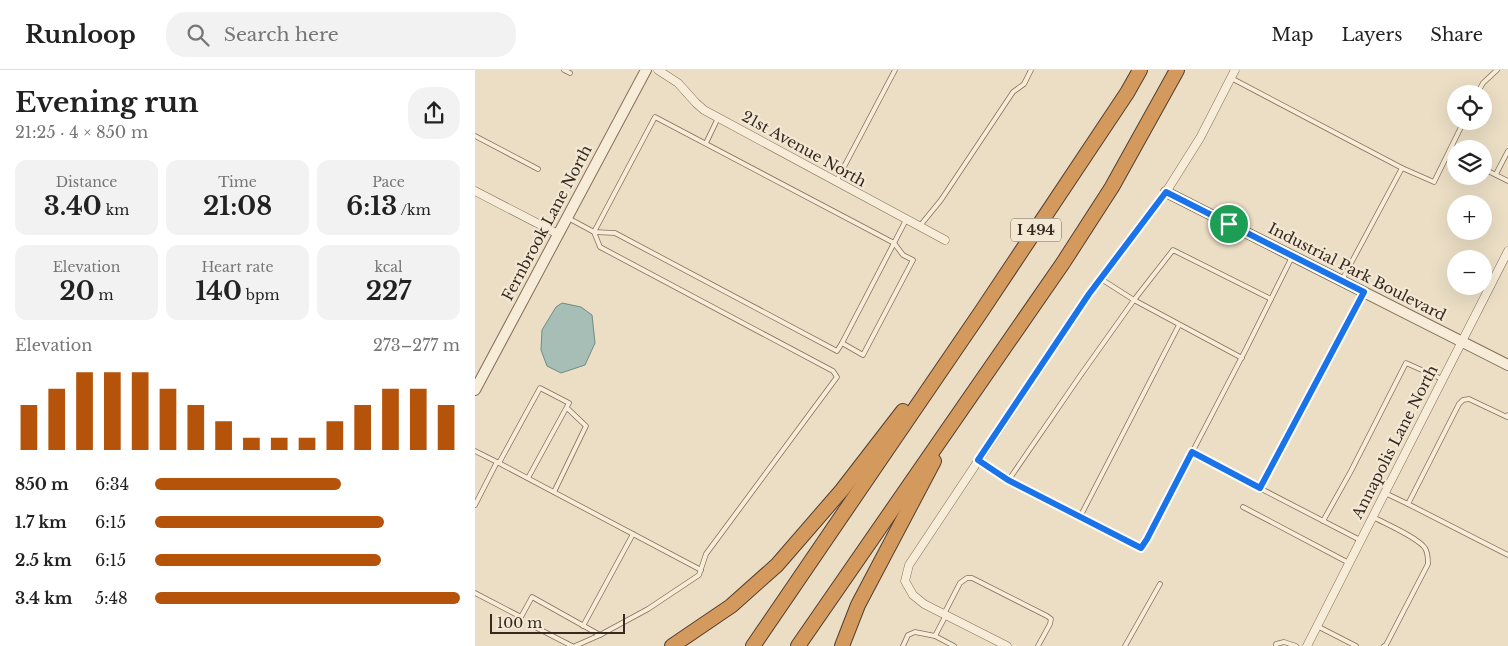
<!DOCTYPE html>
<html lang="en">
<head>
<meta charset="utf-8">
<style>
	:root { --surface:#fff; --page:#f2f2f2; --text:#222; --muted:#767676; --line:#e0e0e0; --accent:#b45309 }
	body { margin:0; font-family:"Libre Baskerville",serif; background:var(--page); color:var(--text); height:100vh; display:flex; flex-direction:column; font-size:19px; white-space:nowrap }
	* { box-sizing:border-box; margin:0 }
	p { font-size:16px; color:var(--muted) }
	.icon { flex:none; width:28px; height:28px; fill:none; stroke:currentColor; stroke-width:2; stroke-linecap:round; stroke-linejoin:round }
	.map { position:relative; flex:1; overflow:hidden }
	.side { display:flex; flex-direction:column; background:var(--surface); width:475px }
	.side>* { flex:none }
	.controls { position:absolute; left:972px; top:15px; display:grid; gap:10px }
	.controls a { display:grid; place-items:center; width:45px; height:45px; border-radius:50%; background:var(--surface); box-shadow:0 5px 20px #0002; font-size:25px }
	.scale { position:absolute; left:15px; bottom:12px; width:135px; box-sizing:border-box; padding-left:5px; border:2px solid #35291f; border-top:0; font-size:14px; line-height:18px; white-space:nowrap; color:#35291f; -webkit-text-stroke:4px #f3e8d4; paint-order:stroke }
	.pin { position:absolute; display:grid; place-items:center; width:42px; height:42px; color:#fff; margin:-21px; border:2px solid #fff; border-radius:50%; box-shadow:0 1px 5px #0007 }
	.round { display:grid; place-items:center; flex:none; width:52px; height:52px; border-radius:20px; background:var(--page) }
	.overview { display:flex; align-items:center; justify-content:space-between; height:85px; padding:0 15px }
	h1 { font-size:28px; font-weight:700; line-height:38px }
	.stats { display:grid; grid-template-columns:repeat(3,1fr); gap:8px; height:85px; padding:5px 15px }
	.stats div { display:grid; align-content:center; border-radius:12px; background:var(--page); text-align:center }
	.stats b { font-size:25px; font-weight:700 }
	.stats small { font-size:14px; font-weight:400 }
	.stats p { font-size:14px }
	.chart { height:140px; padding:10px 15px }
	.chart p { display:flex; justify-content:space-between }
	.chart svg { width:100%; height:90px; margin-top:5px; stroke:var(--accent); stroke-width:6 }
	ul { padding:0 15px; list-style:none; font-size:16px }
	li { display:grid; grid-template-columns:80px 60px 1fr; align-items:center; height:38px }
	li i { height:12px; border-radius:6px; background:var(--accent) }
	header { display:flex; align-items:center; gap:30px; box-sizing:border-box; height:70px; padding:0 25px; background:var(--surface); border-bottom:1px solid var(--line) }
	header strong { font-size:24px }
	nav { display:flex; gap:28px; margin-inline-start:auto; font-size:18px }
	.search { width:350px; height:45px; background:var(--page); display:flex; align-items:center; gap:12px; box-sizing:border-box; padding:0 18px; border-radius:20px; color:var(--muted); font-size:19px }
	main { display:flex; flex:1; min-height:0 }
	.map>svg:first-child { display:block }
	.water { fill:#a6beb6; stroke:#6e8c83 }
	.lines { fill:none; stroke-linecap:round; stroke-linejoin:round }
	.service-casing { stroke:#84705c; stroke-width:5.5 }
	.minor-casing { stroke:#84705c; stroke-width:9 }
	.tertiary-casing { stroke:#84705c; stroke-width:12 }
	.motorway-casing { stroke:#523f30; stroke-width:16 }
	.service { stroke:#f6ecd7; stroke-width:4 }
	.minor { stroke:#f6ecd7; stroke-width:8 }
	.tertiary { stroke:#f6ecd7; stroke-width:10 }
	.motorway { stroke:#d4995c; stroke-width:14 }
	.route-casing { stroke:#fff; stroke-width:10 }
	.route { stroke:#1a73e8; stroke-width:6 }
	.labels { text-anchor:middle; stroke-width:4.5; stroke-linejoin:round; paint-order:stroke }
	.shield { fill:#f3e8d4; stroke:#6e6255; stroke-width:1 }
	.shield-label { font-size:14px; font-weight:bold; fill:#35291f }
	.street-label { font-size:15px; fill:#35291f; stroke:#f3e8d4 }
</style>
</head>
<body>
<header>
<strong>Runloop</strong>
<div class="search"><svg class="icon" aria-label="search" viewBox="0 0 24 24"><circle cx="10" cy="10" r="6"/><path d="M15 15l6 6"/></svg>Search here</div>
<nav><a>Map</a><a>Layers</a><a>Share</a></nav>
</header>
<main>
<section class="side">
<div class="overview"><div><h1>Evening run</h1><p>21:25 · 4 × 850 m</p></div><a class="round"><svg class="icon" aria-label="share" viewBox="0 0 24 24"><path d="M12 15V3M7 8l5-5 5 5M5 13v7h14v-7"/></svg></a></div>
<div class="stats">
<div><p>Distance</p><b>3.40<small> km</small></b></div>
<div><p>Time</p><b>21:08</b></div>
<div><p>Pace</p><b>6:13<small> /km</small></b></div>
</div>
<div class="stats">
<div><p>Elevation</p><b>20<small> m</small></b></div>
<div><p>Heart rate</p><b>140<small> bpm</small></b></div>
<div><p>kcal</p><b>227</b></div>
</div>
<div class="chart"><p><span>Elevation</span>273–277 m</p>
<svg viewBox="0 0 160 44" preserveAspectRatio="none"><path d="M5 44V22M15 44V14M25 44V6M35 44V6M45 44V6M55 44V14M65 44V22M75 44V30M85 44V38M95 44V38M105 44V38M115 44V30M125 44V22M135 44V14M145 44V14M155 44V22"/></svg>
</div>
<ul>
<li><b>850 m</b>6:34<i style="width:61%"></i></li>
<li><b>1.7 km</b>6:15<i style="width:75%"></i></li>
<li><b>2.5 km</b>6:15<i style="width:74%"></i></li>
<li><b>3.4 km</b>5:48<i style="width:100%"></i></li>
</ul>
</section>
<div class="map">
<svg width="1033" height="576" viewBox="0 0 1033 576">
	<rect width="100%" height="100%" fill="#ebdec5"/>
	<polygon class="water" points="87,233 106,237 117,245 120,273 110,295 86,303 72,296 66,280 67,260 81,237"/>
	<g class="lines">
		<defs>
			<g id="service">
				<polyline points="89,0 95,3"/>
				<polyline points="756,8 927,98 959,112 989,51"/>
				<polyline points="1002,24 1008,13 1022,0"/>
				<polygon points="180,47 419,173 428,185 438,190 388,285 367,273 362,281 140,163 119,162"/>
				<polyline points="0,66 63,99"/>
				<polyline points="231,73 243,48"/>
				<polyline points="1009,99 1033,111"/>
				<polyline points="1021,104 1033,81"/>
				<polyline points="361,112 420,0"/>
				<polyline points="444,157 466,130 538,22 549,14 556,0"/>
				<polyline points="867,210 927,98"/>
				<polyline points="367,273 431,150"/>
				<polyline points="767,288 659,230 698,180 796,229"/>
				<polyline points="1033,345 1032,347 994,329 988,330 984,334 933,434 1033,485"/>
				<polyline points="0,381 22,392 0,435"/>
				<polyline points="717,383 885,470"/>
				<polyline points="504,391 533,411 605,306 659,230 626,209"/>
				<polyline points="22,392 226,500"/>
				<polyline points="24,393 65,318 94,333 53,408"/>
				<polyline points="533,411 665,478 672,469 771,279 817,187"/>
				<polyline points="785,418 888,223"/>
				<polyline points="79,422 111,356 92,338"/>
				<polyline points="910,423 933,434"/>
				<polyline points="768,437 874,493"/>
				<polyline points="605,447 704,255"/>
				<path d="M898,447c13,7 44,20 52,31 3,5 3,10 3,16l-42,81 -2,1"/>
				<polyline points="848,451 876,401 931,293 967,309"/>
				<polyline points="0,523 46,547 57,527 125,565 173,539 224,505 231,484 362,307 358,301 125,177 119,162 93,148"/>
				<polyline points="469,544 485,513 492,508 497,508 572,546 576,549 575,554 563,576"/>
				<polyline points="108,556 158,464"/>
				<polyline points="842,556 881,576"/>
				<polyline points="62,558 97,576"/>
				<polyline points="460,566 471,545"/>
				<polyline points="100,576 125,565"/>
				<polyline points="428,576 433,565 440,562 460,566 479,576"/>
				<polyline points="650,576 685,514"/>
				<polyline points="801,576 801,574 809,572 821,576"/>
			</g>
			<g id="minor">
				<polyline points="183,0 203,13 221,33 229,40 470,170"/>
				<polyline points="0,121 83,164"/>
				<polyline points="532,576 449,534 438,525 430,511 434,495 614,224 691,122 725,68 760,0"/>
				<polyline points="832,576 1033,181"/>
			</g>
			<g id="tertiary">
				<polyline points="691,122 1033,295"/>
				<polyline points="0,320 171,0"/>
			</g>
			<g id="motorway">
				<polyline points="197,576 256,536 302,495 367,420 428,341"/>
				<polyline points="278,576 506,242 652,23 665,0"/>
				<polyline points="323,576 588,193 637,117 702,0"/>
				<polyline points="367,576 383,535 459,391"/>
			</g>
		</defs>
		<use href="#service" class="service-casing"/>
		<use href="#minor" class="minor-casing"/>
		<use href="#tertiary" class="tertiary-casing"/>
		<use href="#motorway" class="motorway-casing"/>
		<use href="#service" class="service"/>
		<use href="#minor" class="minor"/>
		<use href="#tertiary" class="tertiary"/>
		<use href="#motorway" class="motorway"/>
	</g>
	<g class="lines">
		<defs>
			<polygon id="route" points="691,122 889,222 785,418 717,382 672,469 666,478 533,410 503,390 614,224"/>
		</defs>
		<use href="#route" class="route-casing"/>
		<use href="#route" class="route"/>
	</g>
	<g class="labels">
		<rect class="shield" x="536" y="148.5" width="50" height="23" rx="4"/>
		<g class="shield-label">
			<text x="561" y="165">I 494</text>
		</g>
		<g class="street-label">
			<text transform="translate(329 79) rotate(29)" y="5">21st Avenue North</text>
			<text transform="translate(72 153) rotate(-62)" y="5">Fernbrook Lane North</text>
			<text transform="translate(882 202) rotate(27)" y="5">Industrial Park Boulevard</text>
			<text transform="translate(920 372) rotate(-63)" y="5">Annapolis Lane North</text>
		</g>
	</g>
</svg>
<div class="controls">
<a><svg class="icon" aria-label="locate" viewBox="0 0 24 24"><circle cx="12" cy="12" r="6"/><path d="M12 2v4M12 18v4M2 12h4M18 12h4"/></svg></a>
<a><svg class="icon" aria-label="layers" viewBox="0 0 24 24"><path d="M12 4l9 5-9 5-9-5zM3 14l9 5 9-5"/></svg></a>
<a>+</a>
<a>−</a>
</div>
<div class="scale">100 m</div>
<div class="pin" style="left:754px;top:154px;background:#1e9e55"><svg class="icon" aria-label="arrive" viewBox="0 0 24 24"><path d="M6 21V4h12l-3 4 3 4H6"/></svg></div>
</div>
</main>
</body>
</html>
